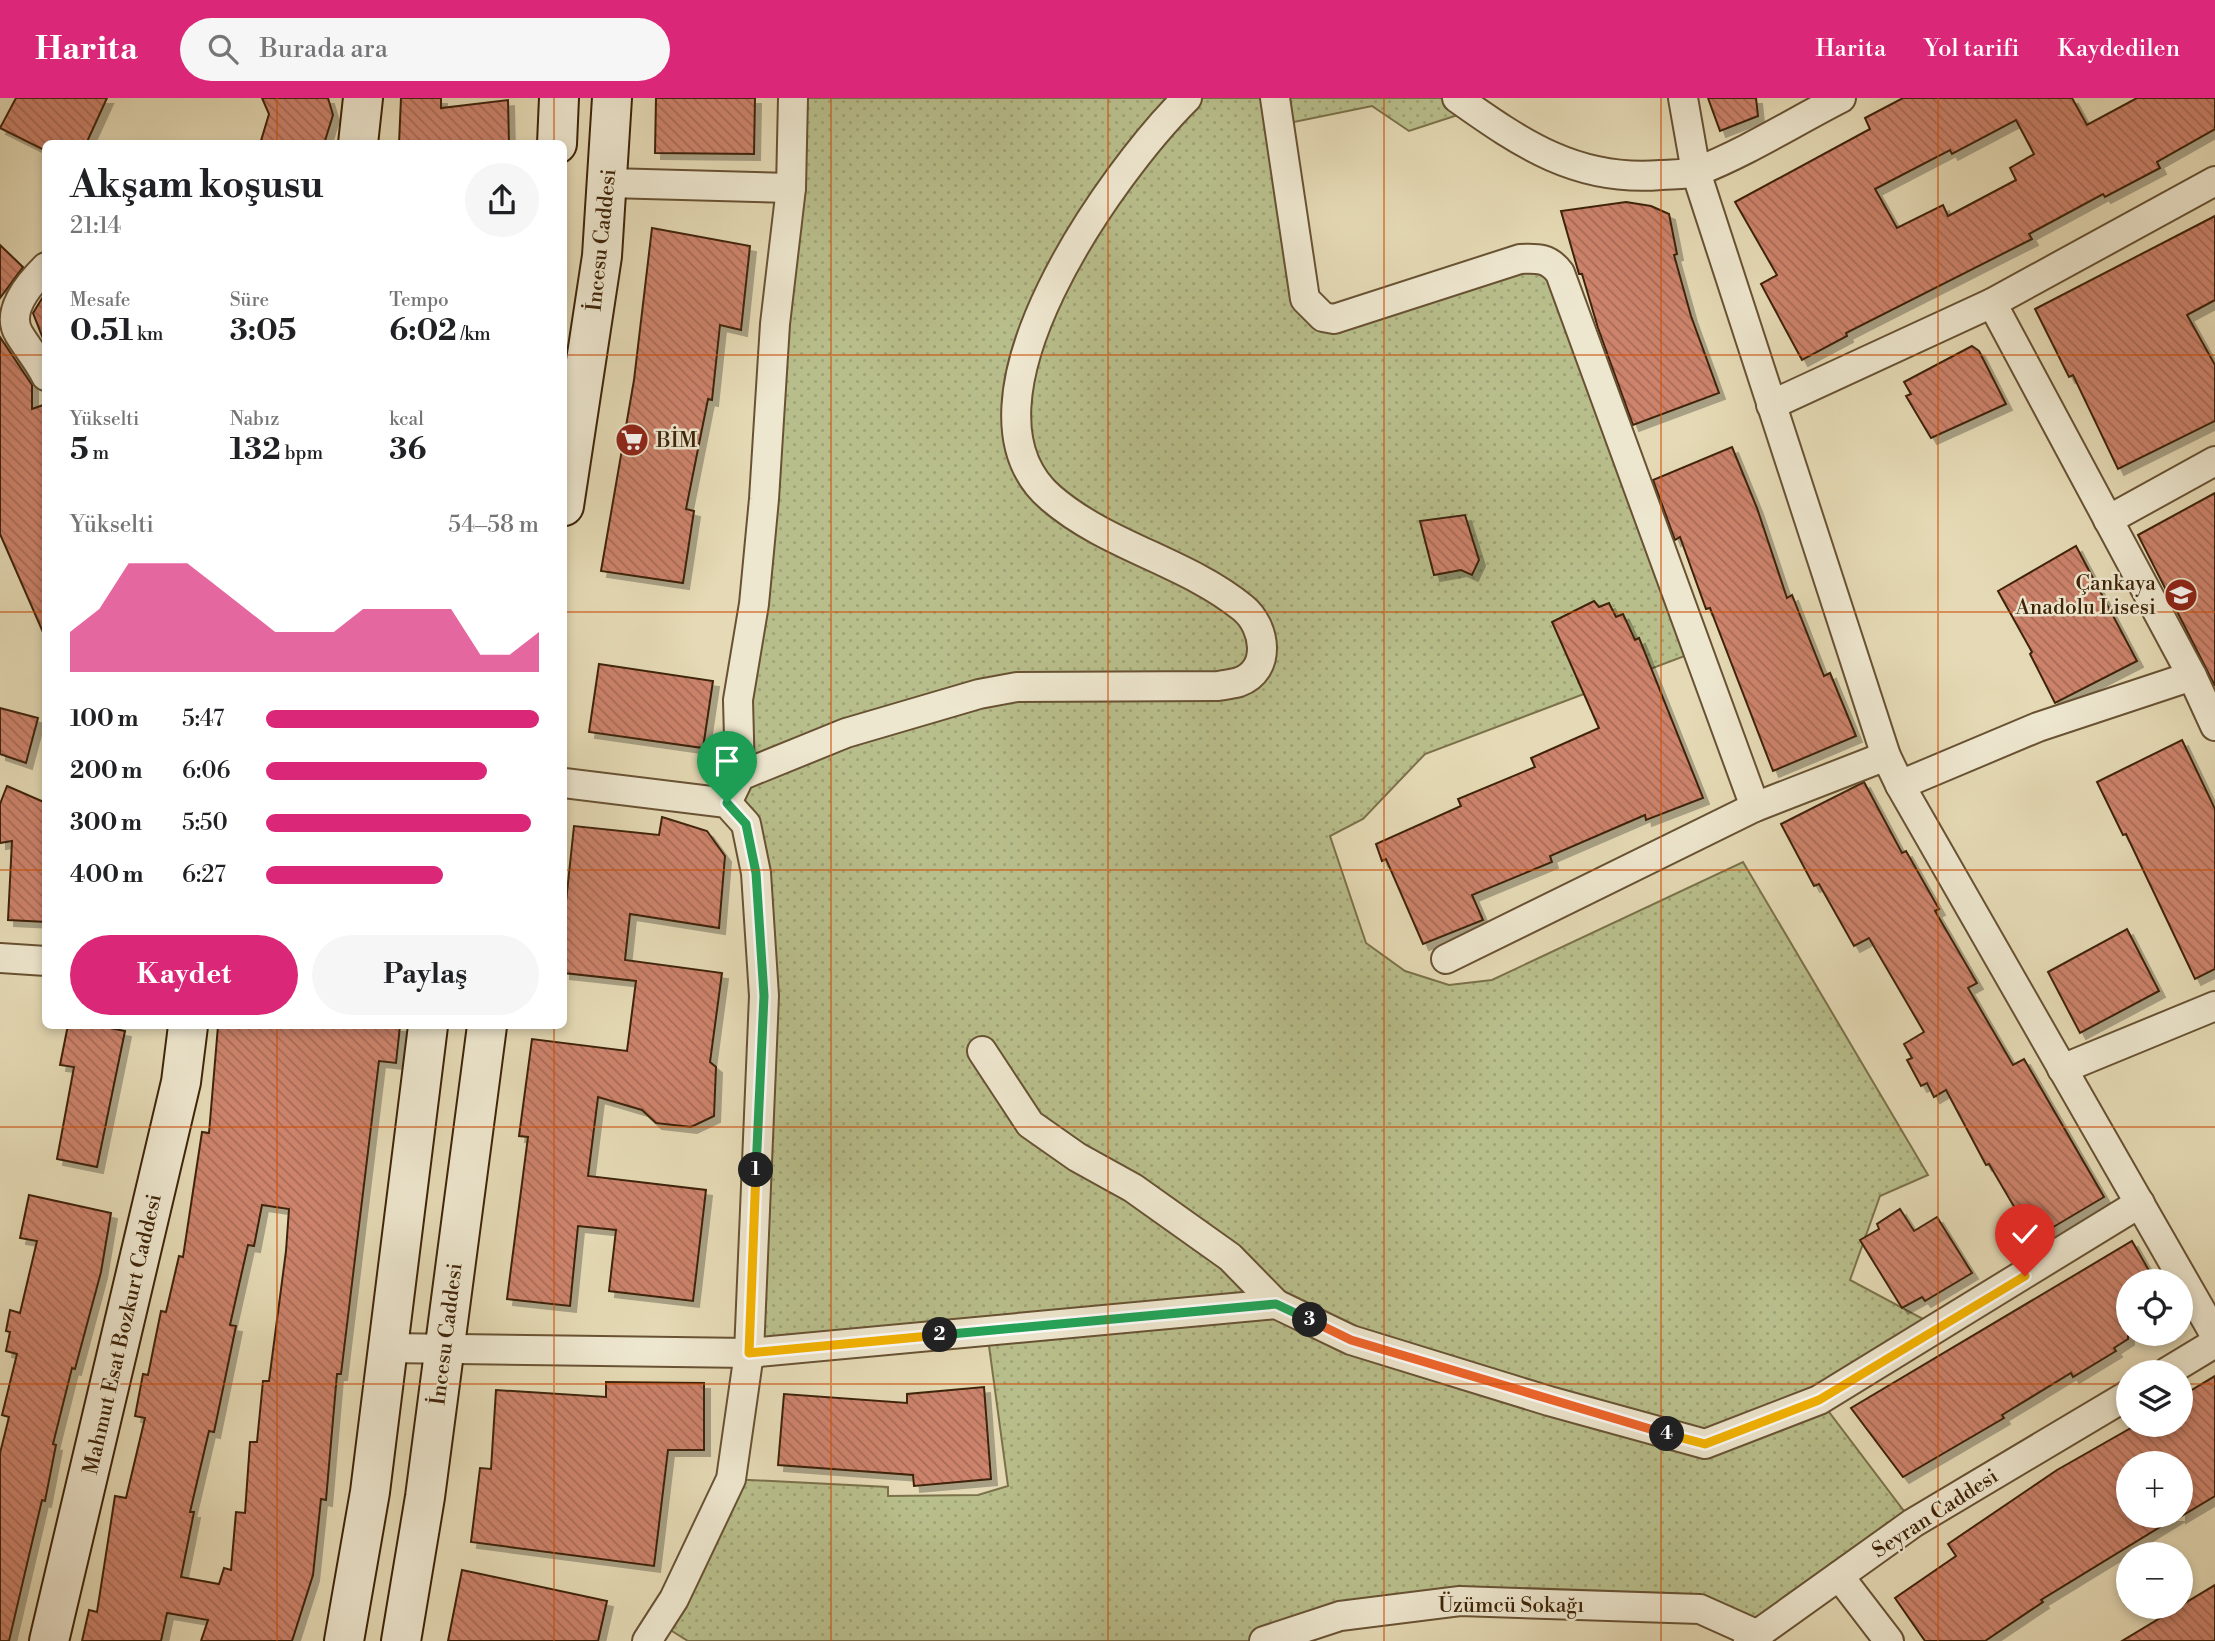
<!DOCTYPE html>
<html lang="tr">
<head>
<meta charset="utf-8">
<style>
	:root { --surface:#fff; --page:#f6f6f6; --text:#202124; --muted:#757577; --accent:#db2777 }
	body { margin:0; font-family:"Libre Bodoni",serif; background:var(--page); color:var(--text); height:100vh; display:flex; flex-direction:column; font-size:26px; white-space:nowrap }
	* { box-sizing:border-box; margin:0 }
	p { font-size:23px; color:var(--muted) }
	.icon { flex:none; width:38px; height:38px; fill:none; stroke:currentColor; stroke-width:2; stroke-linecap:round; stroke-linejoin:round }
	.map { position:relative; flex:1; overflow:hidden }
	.side { position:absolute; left:42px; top:42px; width:525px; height:889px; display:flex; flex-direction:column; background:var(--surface); border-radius:10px; box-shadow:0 4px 10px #0003 }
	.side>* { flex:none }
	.controls { position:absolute; left:2116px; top:1171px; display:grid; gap:14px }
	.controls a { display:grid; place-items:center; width:77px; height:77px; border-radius:50%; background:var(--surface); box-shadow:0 4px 10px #0003; font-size:35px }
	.pin { position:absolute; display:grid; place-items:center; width:60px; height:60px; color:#fff; margin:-72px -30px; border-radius:50% 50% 50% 0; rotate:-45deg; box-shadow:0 0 7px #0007 }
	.pin .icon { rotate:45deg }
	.km { position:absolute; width:35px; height:35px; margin:-18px; border-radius:50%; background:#222; color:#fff; font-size:19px; line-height:35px; text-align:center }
	.round { display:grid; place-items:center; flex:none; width:74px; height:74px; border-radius:37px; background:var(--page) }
	.head { display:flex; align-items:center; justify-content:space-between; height:119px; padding:0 28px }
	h1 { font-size:38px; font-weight:800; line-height:52px }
	.figures { display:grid; grid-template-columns:repeat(3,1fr); gap:10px; height:119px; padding:7px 28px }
	.figures div { display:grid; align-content:center }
	.figures b { font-size:30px; font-weight:800 }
	.figures small { font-size:19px; font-weight:400 }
	.figures p { font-size:19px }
	.chart { height:196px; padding:14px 28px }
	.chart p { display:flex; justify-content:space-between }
	.chart svg { width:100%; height:126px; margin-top:7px; fill:var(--accent); opacity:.7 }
	.action { display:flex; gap:14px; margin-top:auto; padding:14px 28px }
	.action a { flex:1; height:80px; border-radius:42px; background:var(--accent); color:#fff; font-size:28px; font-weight:800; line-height:80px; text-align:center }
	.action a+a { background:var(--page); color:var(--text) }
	ul { padding:0 28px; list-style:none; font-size:23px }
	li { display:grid; grid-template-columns:112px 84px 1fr; align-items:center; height:52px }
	li i { height:18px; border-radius:9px; background:var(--accent) }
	header { display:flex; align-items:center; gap:42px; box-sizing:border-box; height:98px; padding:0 35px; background:var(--accent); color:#fff }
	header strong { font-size:33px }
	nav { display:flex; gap:38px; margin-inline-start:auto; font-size:24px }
	.search { width:490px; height:63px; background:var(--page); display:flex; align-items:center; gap:18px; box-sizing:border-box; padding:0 24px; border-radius:38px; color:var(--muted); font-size:26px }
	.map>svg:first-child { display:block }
	.grass { fill:url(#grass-dots); stroke:#7b714a; stroke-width:2 }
	.building { fill:url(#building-back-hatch); stroke:#3e2408; stroke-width:2; fill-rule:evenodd; filter:url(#shadow) }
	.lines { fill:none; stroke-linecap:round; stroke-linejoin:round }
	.street-casing { stroke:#685233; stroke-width:32 }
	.secondary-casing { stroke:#3e2408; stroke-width:42 }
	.street { stroke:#eee7cf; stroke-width:28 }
	.secondary { stroke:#eee7cf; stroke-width:38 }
	.split-1-casing { stroke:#fff; stroke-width:14 }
	.split-2-casing { stroke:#fff; stroke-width:14 }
	.split-3-casing { stroke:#fff; stroke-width:14 }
	.split-4-casing { stroke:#fff; stroke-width:14 }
	.split-5-casing { stroke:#fff; stroke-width:14 }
	.split-1 { stroke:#22a559; stroke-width:9 }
	.split-2 { stroke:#f5b400; stroke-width:9 }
	.split-3 { stroke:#22a559; stroke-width:9 }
	.split-4 { stroke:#f0652b; stroke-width:9 }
	.split-5 { stroke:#f5b400; stroke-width:9 }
	.grid { fill:none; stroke:#ce510b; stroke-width:2; stroke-opacity:0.55 }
	.labels { text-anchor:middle; stroke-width:5; stroke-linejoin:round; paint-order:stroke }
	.street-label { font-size:21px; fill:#3e2408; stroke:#eee7cf }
	.poi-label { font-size:21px; fill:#3e2408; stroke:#eee7cf; text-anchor:start }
</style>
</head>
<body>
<header>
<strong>Harita</strong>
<div class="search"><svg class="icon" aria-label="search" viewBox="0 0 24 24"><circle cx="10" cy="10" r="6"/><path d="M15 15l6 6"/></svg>Burada ara</div>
<nav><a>Harita</a><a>Yol tarifi</a><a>Kaydedilen</a></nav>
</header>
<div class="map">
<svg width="2215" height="1543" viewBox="0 0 2215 1543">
	<defs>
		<pattern id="grass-dots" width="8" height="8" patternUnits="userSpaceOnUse" patternTransform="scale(1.75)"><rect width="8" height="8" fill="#b8be8b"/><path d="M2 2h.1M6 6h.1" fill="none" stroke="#9fa376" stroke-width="1.8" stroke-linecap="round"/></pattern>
		<pattern id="building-back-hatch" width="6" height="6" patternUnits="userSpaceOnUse" patternTransform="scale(1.75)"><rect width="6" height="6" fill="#cd836c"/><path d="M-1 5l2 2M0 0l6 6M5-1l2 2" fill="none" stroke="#a86b57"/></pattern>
		<filter id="shadow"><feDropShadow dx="6" dy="6" stdDeviation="0" flood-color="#0004"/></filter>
	</defs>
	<rect width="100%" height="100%" fill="#e5dab5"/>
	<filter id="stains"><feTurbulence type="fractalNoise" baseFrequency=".00286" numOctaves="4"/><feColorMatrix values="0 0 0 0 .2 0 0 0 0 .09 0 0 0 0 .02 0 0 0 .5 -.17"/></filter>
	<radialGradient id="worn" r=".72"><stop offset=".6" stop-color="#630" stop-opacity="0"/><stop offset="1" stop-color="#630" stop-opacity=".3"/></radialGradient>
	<polygon class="grass" points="793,0 1471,0 1473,12 1409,33 1372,8 1279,27 1323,219 1543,161 1698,553 1425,656 1363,721 1330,738 1366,845 1405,873 1449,887 1492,882 1743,764 1928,1077 1880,1098 1850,1182 1940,1230 1820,1302 1913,1425 1756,1536 1700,1511 1460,1503 1264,1543 688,1543 659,1525 731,1381 888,1389 888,1398 978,1397 1008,1388 987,1233 749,1255 756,775 727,705"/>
	<g class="building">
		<polygon points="16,0 107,0 86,46 46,46 46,53 0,30"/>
		<polygon points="262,0 328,0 333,17 324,46 260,46 269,16"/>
		<polygon points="401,0 441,0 441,10 508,2 509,46 399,46"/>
		<polygon points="656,0 755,0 754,56 655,55"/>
		<polygon points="1708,0 1756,0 1758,18 1720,33"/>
		<path d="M1903,0h169l15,27 50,-27h78v31l-58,33 3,6 -55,29 -2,-3 -74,40 3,5 -186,94 1,3 -45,24 -41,-76 16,-9 -42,-73 135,-73 -5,-11zM2016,22l18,34 -24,14 6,12 -68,36 -5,-11 -46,23 -22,-39 75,-39 2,4z"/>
		<polygon points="1626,104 1651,108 1669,116 1677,156 1674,157 1691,218 1719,295 1633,327 1598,230 1582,176 1579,176 1561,113"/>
		<polygon points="2215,118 2215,202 2187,217 2215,267 2215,323 2118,371 2073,277 2069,279 2035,211"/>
		<polygon points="652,130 750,148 741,232 720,227 712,302 708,301 686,411 694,413 683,485 601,473 634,282"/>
		<polygon points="0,147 23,169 0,200"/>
		<polygon points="46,194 46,243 44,243 33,215"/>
		<polygon points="0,239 32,287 32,311 46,306 46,541 0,436"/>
		<polygon points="1972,248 1979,253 2006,306 1931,340 1906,298 1911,296 1904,284"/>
		<polygon points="1732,349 1757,410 1787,500 1792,497 1824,578 1830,575 1856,638 1773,673 1710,510 1706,511 1680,439 1675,442 1653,382"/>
		<polygon points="2215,395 2215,588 2138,437"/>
		<polygon points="1465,417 1479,462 1472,477 1461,472 1434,477 1420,423"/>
		<polygon points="2076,448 2137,563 2055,605 2030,556 2032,554 1998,493"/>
		<polygon points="1594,503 1599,509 1609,505 1616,519 1623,516 1635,542 1639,540 1703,700 1646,722 1645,717 1550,758 1552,764 1472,797 1483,822 1423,846 1386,761 1382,763 1376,746 1461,708 1458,701 1535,669 1531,660 1599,630 1552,524"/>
		<polygon points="599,566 713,583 703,650 589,634"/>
		<polygon points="0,610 38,620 26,665 0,656"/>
		<polygon points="2182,642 2215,711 2215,871 2195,881 2126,736 2123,737 2097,684"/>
		<polygon points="1864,684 1902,755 1906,753 1939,811 1935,813 1977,885 1968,890 2013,967 2024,961 2104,1099 2033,1141 1989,1066 1986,1067 1946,992 1934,999 1927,985 1921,988 1907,962 1912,960 1904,946 1924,934 1869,840 1854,848 1819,786 1814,788 1781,726"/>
		<polygon points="7,688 46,705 46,824 8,822 12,743 0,745 0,706"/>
		<polygon points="662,719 707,733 725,758 719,830 630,816 625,862 722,875 710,964 716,969 714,1018 691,1029 656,1025 642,1012 598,999 588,1078 706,1092 693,1203 609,1193 616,1132 578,1128 570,1208 507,1201 528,1039 519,1038 532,941 627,953 636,883 564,875 564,823 574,728 659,737"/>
		<polygon points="2127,831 2159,893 2080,935 2048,874"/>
		<polygon points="70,928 100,928 125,933 97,1069 57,1061 74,969 60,967 67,932"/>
		<path d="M218,928h182l-4,37 -17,-2 -38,313h-4l-11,126 -5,-1 -8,76 -21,66h-91l7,-21 -41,-7 -6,28h-79l7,-31 8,2 18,-116 11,2 19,-80 -10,-2 8,-42 5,1 13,-64 5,1 13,-56 4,1 19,-125 7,1zM262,1107l27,4 -3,42 -17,130h-6l-6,61h-7l-5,71 -9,-1 -5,58 -7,-2 -5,16 -38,-7 13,-65h-4l19,-81 5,1 22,-106 -6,-1 18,-80 6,1z"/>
		<polygon points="29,1097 111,1115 101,1174 75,1271 72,1270 53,1346 56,1347 45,1403 42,1402 9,1543 0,1543 0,1355 9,1319 2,1317 17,1256 6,1253 10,1234 6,1233 10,1212 20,1215 37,1143 20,1140"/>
		<polygon points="1900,1111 1914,1133 1937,1119 1972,1175 1925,1203 1922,1199 1902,1210 1860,1142 1879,1131 1877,1126"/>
		<polygon points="2132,1143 2155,1183 2128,1183 2128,1241 2114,1250 2116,1253 2073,1279 2071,1275 2002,1317 2004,1320 1903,1379 1851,1310"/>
		<polygon points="2215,1278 2215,1398 2180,1419 2180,1365 2128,1365 2128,1418 2178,1418 2041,1502 2043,1504 1985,1543 1925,1543 1895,1500 1956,1458 1948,1446 2057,1372 2138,1326 2180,1326 2180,1299"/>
		<polygon points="606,1284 704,1285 704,1352 668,1352 654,1468 471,1444 480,1370 491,1371 496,1292 606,1299"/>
		<polygon points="984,1289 991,1381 914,1388 913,1377 778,1367 784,1296 907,1305 907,1296"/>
		<polygon points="462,1472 607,1503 598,1543 448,1543"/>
		<polygon points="2215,1487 2215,1543 2122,1543 2180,1508"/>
	</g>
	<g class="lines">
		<defs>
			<g id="street">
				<path d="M1275,0l30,201 18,18 11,2 186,-60c18,-1 29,-1 40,14l195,534"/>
				<path d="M1457,0c65,46 120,84 204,77 12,-1 26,0 37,-4 49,-19 96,-49 143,-73"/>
				<polyline points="1683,0 1696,74 1886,658 1900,687 2215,1237"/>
				<polyline points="609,85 791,90"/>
				<path d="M46,169c-16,16 -41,44 -27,67 9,15 19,26 27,42"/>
				<polyline points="1992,205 2192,578"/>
				<polyline points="1771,307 1992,205 2215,83"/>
				<polyline points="2108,422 2215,363"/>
				<polyline points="740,678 738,602 754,506 764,401 775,226 791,90 793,0"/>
				<polyline points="564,685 727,705 746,726 756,775 764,898 749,1255 731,1381 674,1501 647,1543"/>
				<polyline points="1900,687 2038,629 2192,578 2215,628"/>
				<path d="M727,705l13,-27 106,-43 133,-39 38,-7 201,-1c6,-1 14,-2 21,-4 33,-12 27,-55 4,-74 -58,-47 -135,-61 -192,-110 -108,-93 63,-328 136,-400"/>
				<polyline points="0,860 46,863"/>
				<polyline points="1446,861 1755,709 1886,658"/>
				<polyline points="982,953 1030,1026 1077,1059 1133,1090 1230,1159 1276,1206"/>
				<polyline points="2062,971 2215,908"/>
				<polyline points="388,1250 749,1255 1276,1206 1351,1242 1549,1303 1705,1346 1819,1302 2140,1105"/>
				<polyline points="2167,1274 2215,1245"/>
				<polyline points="1839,1478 1889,1543"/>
				<polyline points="1264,1543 1340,1518 1460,1503 1700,1511 1756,1536"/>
				<polyline points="1748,1543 1913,1425 2128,1297"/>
			</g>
			<g id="secondary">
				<polyline points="358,46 363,0"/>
				<polyline points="557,46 559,0"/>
				<polyline points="564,408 602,158 612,0"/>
				<polyline points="49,1543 181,984 188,928"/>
				<polyline points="344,1543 370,1394 428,928"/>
				<polyline points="401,1543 425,1399 487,928"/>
			</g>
		</defs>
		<use href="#street" class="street-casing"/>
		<use href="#secondary" class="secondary-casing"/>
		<use href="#street" class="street"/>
		<use href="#secondary" class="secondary"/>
	</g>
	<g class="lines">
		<defs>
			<polyline id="split-1" points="727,705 746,726 756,775 764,898 756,1072"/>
			<polyline id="split-2" points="756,1072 749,1255 940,1237"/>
			<polyline id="split-3" points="940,1237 1276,1206 1310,1222"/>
			<polyline id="split-4" points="1310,1222 1351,1242 1667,1336"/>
			<polyline id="split-5" points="1667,1336 1705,1346 1819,1302 2025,1178"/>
		</defs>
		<use href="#split-1" class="split-1-casing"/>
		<use href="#split-2" class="split-2-casing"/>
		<use href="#split-3" class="split-3-casing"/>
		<use href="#split-4" class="split-4-casing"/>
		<use href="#split-5" class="split-5-casing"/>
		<use href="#split-1" class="split-1"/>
		<use href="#split-2" class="split-2"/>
		<use href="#split-3" class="split-3"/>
		<use href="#split-4" class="split-4"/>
		<use href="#split-5" class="split-5"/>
	</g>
	<path class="grid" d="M277,0v46M554,0v46M831,0v1543M1108,0v1543M1384,0v1543M1661,0v1543M1938,0v1543M0,257h46M564,257h1651M0,514h46M564,514h1651M0,772h46M564,772h1651M277,928v615M554,928v615M0,1029h2215M0,1286h2128M2180,1286h35"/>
	<defs>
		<symbol id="supermarket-disc" viewBox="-11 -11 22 22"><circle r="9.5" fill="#8f2418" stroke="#eee7cf"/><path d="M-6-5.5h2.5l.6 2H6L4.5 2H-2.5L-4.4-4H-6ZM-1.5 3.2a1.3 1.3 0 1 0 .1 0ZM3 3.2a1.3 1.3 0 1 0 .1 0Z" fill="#fff"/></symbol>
		<symbol id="school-disc" viewBox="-11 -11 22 22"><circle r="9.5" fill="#8f2418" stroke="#eee7cf"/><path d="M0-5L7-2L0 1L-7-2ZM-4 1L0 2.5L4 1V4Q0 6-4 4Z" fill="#fff"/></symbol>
	</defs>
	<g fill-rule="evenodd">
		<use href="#supermarket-disc" x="613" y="323" width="38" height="38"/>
		<use href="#school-disc" x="2162" y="478" width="38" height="38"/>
	</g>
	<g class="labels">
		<g class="street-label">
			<text transform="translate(601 142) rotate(-84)" y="7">İncesu Caddesi</text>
			<text transform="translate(122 1236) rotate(-77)" y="7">Mahmut Esat Bozkurt Caddesi</text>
			<text transform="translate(446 1236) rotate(-83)" y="7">İncesu Caddesi</text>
			<text transform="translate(1935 1415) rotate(-33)" y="7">Seyran Caddesi</text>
			<text x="1511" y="1514">Üzümcü Sokağı</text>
		</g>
		<g class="poi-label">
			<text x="656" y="349">BİM</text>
			<text x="2156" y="492" text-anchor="end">Çankaya<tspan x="2156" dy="24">Anadolu Lisesi</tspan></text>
		</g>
	</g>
	<rect width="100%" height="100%" filter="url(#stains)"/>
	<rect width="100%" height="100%" fill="url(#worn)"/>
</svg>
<div class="controls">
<a><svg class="icon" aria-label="locate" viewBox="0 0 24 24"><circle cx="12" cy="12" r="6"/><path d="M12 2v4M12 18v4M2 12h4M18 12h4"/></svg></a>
<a><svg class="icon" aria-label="layers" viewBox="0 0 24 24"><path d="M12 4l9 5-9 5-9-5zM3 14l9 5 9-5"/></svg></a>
<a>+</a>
<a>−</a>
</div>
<div class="pin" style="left:727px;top:705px;background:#1e9e55"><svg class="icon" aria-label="arrive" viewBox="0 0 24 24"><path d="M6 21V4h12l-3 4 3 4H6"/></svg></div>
<div class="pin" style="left:2025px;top:1178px;background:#d93025"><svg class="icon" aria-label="check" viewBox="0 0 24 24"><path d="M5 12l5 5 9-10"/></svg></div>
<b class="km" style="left:756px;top:1072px">1</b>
<b class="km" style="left:940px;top:1237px">2</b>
<b class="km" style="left:1310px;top:1222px">3</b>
<b class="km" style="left:1667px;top:1336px">4</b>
<section class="side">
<div class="head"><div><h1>Akşam koşusu</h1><p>21:14</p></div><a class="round"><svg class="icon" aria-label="share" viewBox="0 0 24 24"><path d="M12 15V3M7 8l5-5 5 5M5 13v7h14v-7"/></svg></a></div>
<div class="figures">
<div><p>Mesafe</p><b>0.51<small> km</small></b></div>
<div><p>Süre</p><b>3:05</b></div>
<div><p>Tempo</p><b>6:02<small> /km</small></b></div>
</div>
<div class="figures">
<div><p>Yükselti</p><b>5<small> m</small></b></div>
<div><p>Nabız</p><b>132<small> bpm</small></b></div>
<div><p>kcal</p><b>36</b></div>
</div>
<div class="chart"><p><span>Yükselti</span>54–58 m</p>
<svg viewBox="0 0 160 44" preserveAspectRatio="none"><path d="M0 44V30L10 22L20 6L30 6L40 6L50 14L60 22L70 30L80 30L90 30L100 22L110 22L120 22L130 22L140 38L150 38L160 30V44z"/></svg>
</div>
<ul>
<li><b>100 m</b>5:47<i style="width:100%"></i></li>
<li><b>200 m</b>6:06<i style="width:81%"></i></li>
<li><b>300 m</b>5:50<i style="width:97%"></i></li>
<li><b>400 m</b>6:27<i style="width:65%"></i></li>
</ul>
<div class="action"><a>Kaydet</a><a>Paylaş</a></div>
</section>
</div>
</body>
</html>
